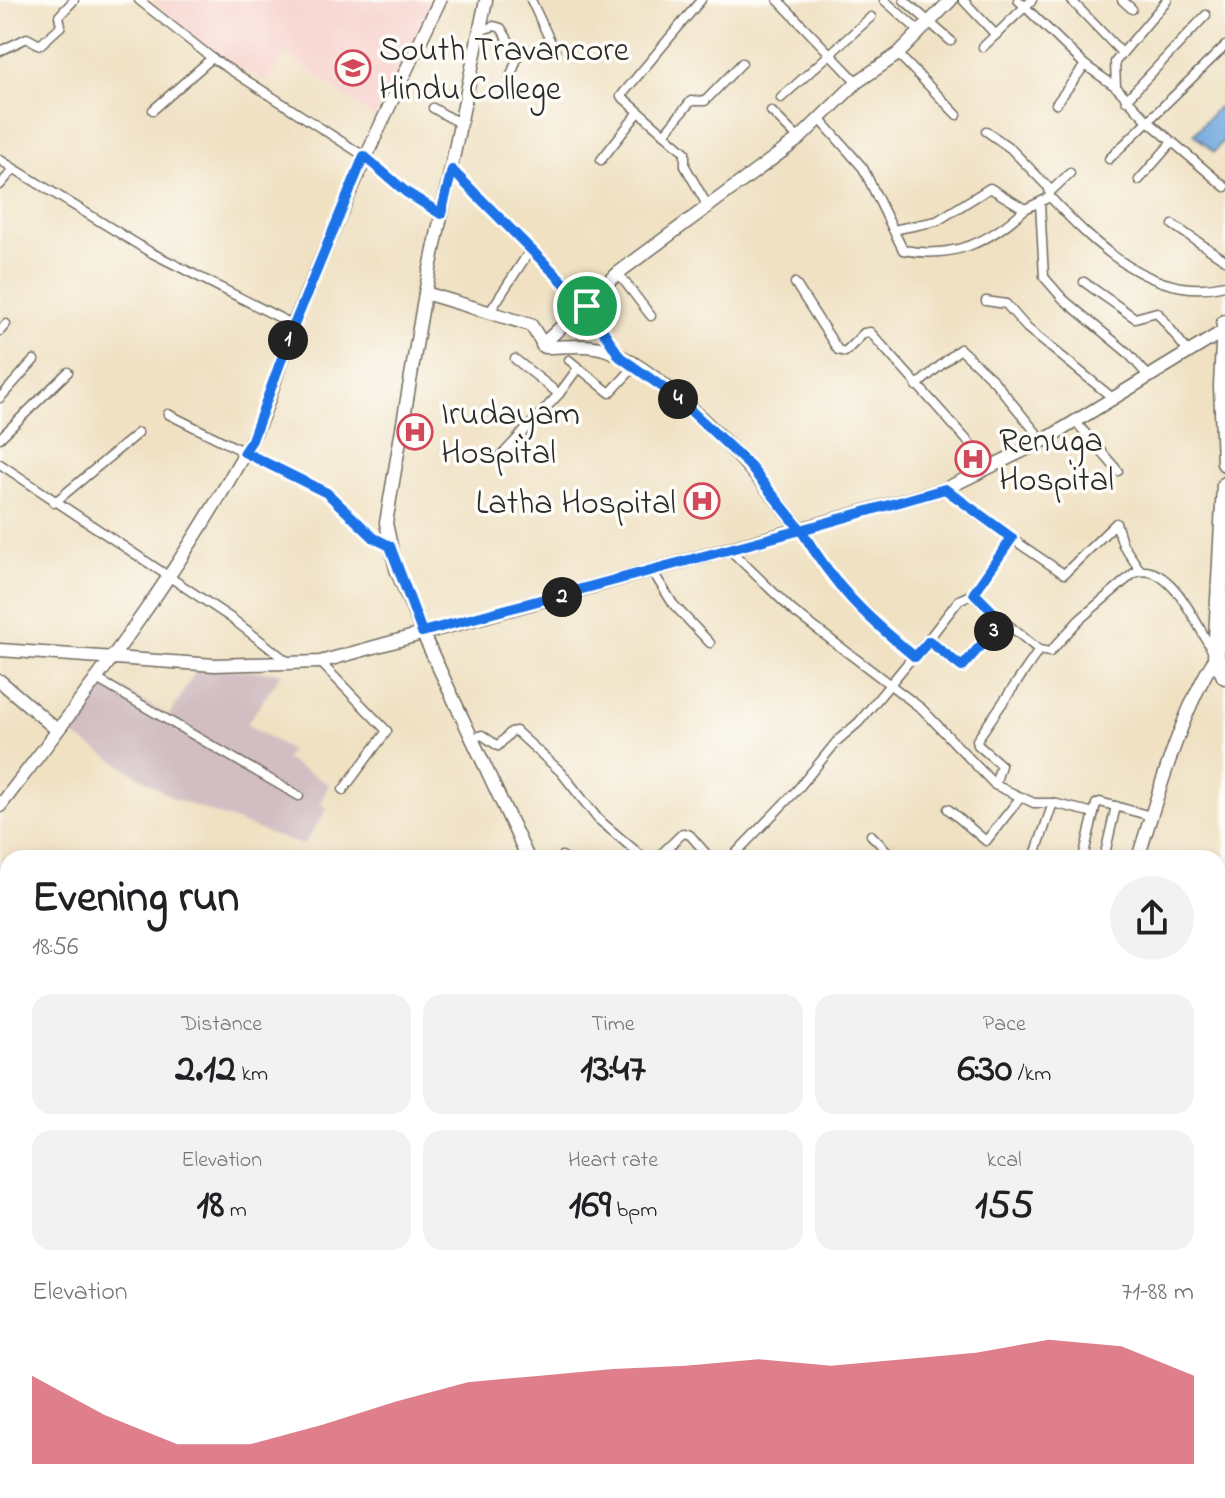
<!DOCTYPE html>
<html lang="en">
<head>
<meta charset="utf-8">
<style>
	:root { --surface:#fff; --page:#f2f2f2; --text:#202124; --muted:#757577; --accent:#d1495b }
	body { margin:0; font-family:"Indie Flower",sans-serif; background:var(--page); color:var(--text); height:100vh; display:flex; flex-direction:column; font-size:30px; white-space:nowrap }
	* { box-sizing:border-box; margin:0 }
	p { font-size:26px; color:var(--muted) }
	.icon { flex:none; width:44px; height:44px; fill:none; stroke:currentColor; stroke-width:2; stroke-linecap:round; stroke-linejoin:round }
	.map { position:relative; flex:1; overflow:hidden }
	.details { position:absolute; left:0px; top:850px; width:1226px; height:648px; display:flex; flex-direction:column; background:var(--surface); border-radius:24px 24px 0 0; box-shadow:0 4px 12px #0003 }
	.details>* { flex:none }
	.pin { position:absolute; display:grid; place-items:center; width:68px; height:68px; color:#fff; margin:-34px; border:4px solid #fff; border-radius:50%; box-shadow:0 2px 8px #0007 }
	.km { position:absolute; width:40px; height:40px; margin:-20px; border-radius:50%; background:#222; color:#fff; font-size:22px; line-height:40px; text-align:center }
	.round { display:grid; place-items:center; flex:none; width:84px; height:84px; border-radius:42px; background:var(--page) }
	.summary { display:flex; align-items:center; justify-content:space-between; height:136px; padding:0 32px }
	h1 { font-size:44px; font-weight:700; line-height:60px }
	.metrics { display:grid; grid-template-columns:repeat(3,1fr); gap:12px; height:136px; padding:8px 32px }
	.metrics div { display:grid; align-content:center; border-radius:20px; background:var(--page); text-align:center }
	.metrics b { font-size:40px; font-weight:700 }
	.metrics small { font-size:22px; font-weight:400 }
	.metrics p { font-size:22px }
	.chart { height:224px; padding:16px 32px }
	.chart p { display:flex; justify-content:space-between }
	.chart svg { width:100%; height:144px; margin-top:8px; fill:var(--accent); opacity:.7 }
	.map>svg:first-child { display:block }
	.built { fill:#f7d0cb }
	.industrial { fill:#d2bec2 }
	.water { fill:#71a7de; stroke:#4e6984; stroke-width:2 }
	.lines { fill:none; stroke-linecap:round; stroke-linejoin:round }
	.street-casing { stroke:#706b60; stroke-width:11 }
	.secondary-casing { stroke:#706b60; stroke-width:15 }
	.highway-casing { stroke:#706b60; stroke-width:19 }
	.street { stroke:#fff; stroke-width:8 }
	.secondary { stroke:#fff; stroke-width:12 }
	.highway { stroke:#fff; stroke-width:16 }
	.route-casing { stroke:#fff; stroke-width:16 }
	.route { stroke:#1a73e8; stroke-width:10 }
	.labels { text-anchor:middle; stroke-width:7; stroke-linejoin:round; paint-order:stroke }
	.poi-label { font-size:34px; fill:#2b2b2b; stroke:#fdfcf7; text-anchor:start }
</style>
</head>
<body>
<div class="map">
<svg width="1225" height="1498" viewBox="0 0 1225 1498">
	<rect width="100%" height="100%" fill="#fdfcf7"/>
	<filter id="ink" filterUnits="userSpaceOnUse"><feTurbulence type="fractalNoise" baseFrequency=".0125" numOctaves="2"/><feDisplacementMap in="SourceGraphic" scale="16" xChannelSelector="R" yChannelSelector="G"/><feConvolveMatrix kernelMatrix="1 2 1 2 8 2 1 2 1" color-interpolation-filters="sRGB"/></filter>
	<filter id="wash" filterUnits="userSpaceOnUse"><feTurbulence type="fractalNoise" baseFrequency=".006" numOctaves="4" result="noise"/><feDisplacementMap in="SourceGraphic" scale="32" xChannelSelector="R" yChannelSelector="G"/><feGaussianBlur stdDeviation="1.8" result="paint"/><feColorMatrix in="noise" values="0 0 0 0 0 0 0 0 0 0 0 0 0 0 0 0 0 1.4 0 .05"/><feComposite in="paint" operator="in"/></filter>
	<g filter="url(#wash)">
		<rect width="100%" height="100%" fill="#f0e1c3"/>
		<polygon class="built" points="151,0 433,0 374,118 287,54 267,81 216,55"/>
		<polygon class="industrial" points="198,667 282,673 247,724 290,750 285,759 329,784 321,804 328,808 303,846 173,798 64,729 99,676 169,716"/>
		<polygon class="water" points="1218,107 1225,113 1225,138 1214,152 1194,134"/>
	</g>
	<g filter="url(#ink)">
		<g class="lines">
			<defs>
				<g id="street">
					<polyline points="139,0 212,58 364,156 406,192 441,214"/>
					<polyline points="531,0 555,51"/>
					<polyline points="701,0 621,96 685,152 685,166 707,205"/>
					<polyline points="778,0 857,82"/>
					<polyline points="884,0 919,31"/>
					<polyline points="904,0 951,41"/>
					<polyline points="963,0 996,35"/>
					<polyline points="1018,0 1085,65 1116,87 1148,121 1225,187"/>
					<polyline points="1071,0 1122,53"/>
					<polyline points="1122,0 1132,9"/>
					<polyline points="479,31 494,26 501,28 518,56 510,78 514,95"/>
					<polyline points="983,47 1032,0"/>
					<polyline points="0,51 27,38 40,45 61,26 59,16 74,0"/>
					<polyline points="898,54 957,115"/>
					<polyline points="1116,87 1115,62 1167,0"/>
					<polyline points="781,98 871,17"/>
					<polyline points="1126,100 1206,15"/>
					<polyline points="1056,104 1085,65"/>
					<polyline points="433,108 459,123"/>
					<polyline points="153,110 212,58"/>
					<polyline points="771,111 799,139"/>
					<path d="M820,119l43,49 40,82c50,9 86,-7 122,-41l-35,-21 -53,33 -44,9"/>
					<polyline points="986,131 1010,148 1049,188 1050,197"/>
					<polyline points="664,134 691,101 705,101 742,63"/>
					<polyline points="1109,159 1225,46"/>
					<polyline points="0,160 150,252 294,325"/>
					<polyline points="601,160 638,113"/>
					<polyline points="452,170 587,306 618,353"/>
					<polyline points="1139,180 1172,142"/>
					<polyline points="0,185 13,170"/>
					<polyline points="1050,192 1070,173"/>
					<polyline points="1040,203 1044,277 1063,299 1128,353 1150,378"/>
					<path d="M1025,209l25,-12c44,47 104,106 175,88"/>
					<polyline points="1173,225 1225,260"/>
					<polyline points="618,273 651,316"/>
					<polyline points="1084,282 1135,318 1157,312 1189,353"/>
					<polyline points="795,283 838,350 845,352 864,333 870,332 990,466"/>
					<polyline points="986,301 1006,304 1027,328 1114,399"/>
					<polyline points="489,313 531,249"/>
					<polyline points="0,331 6,324"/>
					<polyline points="515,359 559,394"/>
					<polyline points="569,360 610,393 635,366"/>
					<polyline points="916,386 960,349 994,381 1043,441"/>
					<polyline points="0,398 34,360"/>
					<polyline points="168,414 327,493 374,538 390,546"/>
					<polyline points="1075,421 1118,471"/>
					<polyline points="0,438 68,372"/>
					<polyline points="500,457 559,394 578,368"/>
					<polyline points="0,464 231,618 288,662"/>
					<polyline points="945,489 977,515 1064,574 1116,523 1123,545 1140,570"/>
					<polyline points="54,503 138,433"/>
					<path d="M801,530c36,59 61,84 114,127"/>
					<path d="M1012,538l-38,55 4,7 61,50 11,2 29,-32 55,-47c36,-14 64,54 79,79"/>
					<polyline points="731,551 793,611 922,709 995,785 1034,803 1053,803 1094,813 1096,804 1100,802 1151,816"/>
					<polyline points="653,572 673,604 710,643"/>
					<polyline points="927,641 959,600 974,593"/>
					<polyline points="320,662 387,731 343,790"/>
					<polyline points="95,678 299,796"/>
					<polyline points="470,739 482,735 498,746 511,732 516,731 561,772 598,819 644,858"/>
					<polyline points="995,785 1001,765 978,745 977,740 1039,650"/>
					<polyline points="948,809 986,841 1020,798"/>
					<polyline points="871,835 894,858"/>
					<polyline points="562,856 565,858"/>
					<polyline points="921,856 922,858"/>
					<polyline points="657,858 683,833 690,835 710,858"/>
					<polyline points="731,858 797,790 838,740 859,722 925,642 931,642 962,667 1002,621"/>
					<polyline points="1034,858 1053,803"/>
					<polyline points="1083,858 1094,813"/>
					<polyline points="1104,858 1116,806"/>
					<polyline points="1218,913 1225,904"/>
					<polyline points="0,924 8,932"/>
					<polyline points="1218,936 1225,941"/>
					<polyline points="1218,997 1225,1001"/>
					<polyline points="1218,1063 1225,1067"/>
					<polyline points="1218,1101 1225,1091"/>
					<polyline points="0,1103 8,1095"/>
					<polyline points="0,1109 8,1116"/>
					<polyline points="1218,1136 1225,1141"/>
					<polyline points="0,1144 8,1136"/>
					<polyline points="0,1153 8,1161"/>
					<polyline points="1218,1177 1225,1182"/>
					<polyline points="1218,1211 1225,1215"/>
					<polyline points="0,1225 8,1216"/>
					<polyline points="1218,1306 1225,1310"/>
					<polyline points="1218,1376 1225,1380"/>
					<polyline points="0,1384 8,1392"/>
					<polyline points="1218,1486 1225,1483"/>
					<polyline points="270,1490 283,1498"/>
					<polyline points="981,1490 992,1498"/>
					<polyline points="1050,1490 1061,1498"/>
					<polyline points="1077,1490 1083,1498"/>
					<polyline points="35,1498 42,1490"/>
					<polyline points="320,1498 324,1490"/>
					<polyline points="553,1498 560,1490"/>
					<polyline points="819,1498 824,1490"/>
					<polyline points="1195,1498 1210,1490"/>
				</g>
				<g id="secondary">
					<polyline points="486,0 425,293 386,523 396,569 422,632 528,858"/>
					<path d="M425,293l106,32 14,22c21,0 42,-4 62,3 65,24 151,126 194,180"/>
					<polyline points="542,345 618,273 799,139 857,82 898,54 951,0"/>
					<polyline points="0,650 215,665 320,662 945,489 1043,441 1222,332"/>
					<polyline points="0,681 57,730"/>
					<path d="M0,806c90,-117 181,-235 251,-365 20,-37 28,-81 44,-120 45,-109 93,-215 145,-321"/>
					<path d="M1138,858c19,-60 44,-149 78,-201"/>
					<polyline points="1218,1261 1225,1265"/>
					<polyline points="689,1498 692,1490"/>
					<polyline points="1161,1498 1167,1490"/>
				</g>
				<g id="highway">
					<polyline points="1225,323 1222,386 1225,463"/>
					<polyline points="1225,485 1216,657 1225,676"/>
				</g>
			</defs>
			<use href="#street" class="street-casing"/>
			<use href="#secondary" class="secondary-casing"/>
			<use href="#highway" class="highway-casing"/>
			<use href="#street" class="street"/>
			<use href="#secondary" class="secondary"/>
			<use href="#highway" class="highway"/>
		</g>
	</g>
	<g class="lines" filter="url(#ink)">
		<defs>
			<path id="route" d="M587,306l-135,-136 -11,44 -35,-22 -42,-36 -70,169 -42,115 -8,12 83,41 47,45 16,8 32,86 379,-102c36,59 61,83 114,127l14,-16 33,26 40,-46 -28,-28 38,-55 -67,-49 -144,41 -53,-66 -73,-68 -55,-39 -33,-51"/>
		</defs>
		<use href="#route" class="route-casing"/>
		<use href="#route" class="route"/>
	</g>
	<defs>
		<symbol id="university-ring" viewBox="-11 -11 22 22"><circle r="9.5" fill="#fdfcf7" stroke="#d1495b" stroke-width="1.5"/><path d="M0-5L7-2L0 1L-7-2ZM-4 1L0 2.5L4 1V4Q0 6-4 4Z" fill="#d1495b"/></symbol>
		<symbol id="hospital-ring" viewBox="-11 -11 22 22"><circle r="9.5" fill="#fdfcf7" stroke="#d1495b" stroke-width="1.5"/><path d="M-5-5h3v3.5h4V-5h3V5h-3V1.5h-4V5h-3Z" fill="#d1495b"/></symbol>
	</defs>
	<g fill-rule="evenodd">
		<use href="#university-ring" x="333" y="48" width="40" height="40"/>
		<use href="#hospital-ring" x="395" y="412" width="40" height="40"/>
		<use href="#hospital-ring" x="953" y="439" width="40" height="40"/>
		<use href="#hospital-ring" x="682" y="481" width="40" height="40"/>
	</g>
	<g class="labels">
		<g class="poi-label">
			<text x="379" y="60">South Travancore<tspan x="379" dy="39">Hindu College</tspan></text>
			<text x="441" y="424">Irudayam<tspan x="441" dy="39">Hospital</tspan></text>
			<text x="999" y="451">Renuga<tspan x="999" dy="39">Hospital</tspan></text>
			<text x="676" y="513" text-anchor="end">Latha Hospital</text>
		</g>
	</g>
</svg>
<div class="pin" style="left:587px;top:306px;background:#1e9e55"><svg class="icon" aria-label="arrive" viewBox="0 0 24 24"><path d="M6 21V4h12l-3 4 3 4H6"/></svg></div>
<b class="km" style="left:288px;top:340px">1</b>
<b class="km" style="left:562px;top:597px">2</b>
<b class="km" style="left:994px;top:631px">3</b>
<b class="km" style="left:678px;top:399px">4</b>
<section class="details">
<div class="summary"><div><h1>Evening run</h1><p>18:56</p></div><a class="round"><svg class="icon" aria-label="share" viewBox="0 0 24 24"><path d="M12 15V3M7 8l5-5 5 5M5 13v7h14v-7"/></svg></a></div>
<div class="metrics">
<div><p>Distance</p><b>2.12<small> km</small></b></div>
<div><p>Time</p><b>13:47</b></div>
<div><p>Pace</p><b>6:30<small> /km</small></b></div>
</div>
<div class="metrics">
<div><p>Elevation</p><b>18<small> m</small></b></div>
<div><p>Heart rate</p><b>169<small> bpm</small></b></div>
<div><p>kcal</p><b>155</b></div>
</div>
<div class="chart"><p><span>Elevation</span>71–88 m</p>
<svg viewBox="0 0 160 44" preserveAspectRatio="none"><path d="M0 44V17L10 29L20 38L30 38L40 32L50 25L60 19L70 17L80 15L90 14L100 12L110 14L120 12L130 10L140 6L150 8L160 17V44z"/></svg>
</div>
</section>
</div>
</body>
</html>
